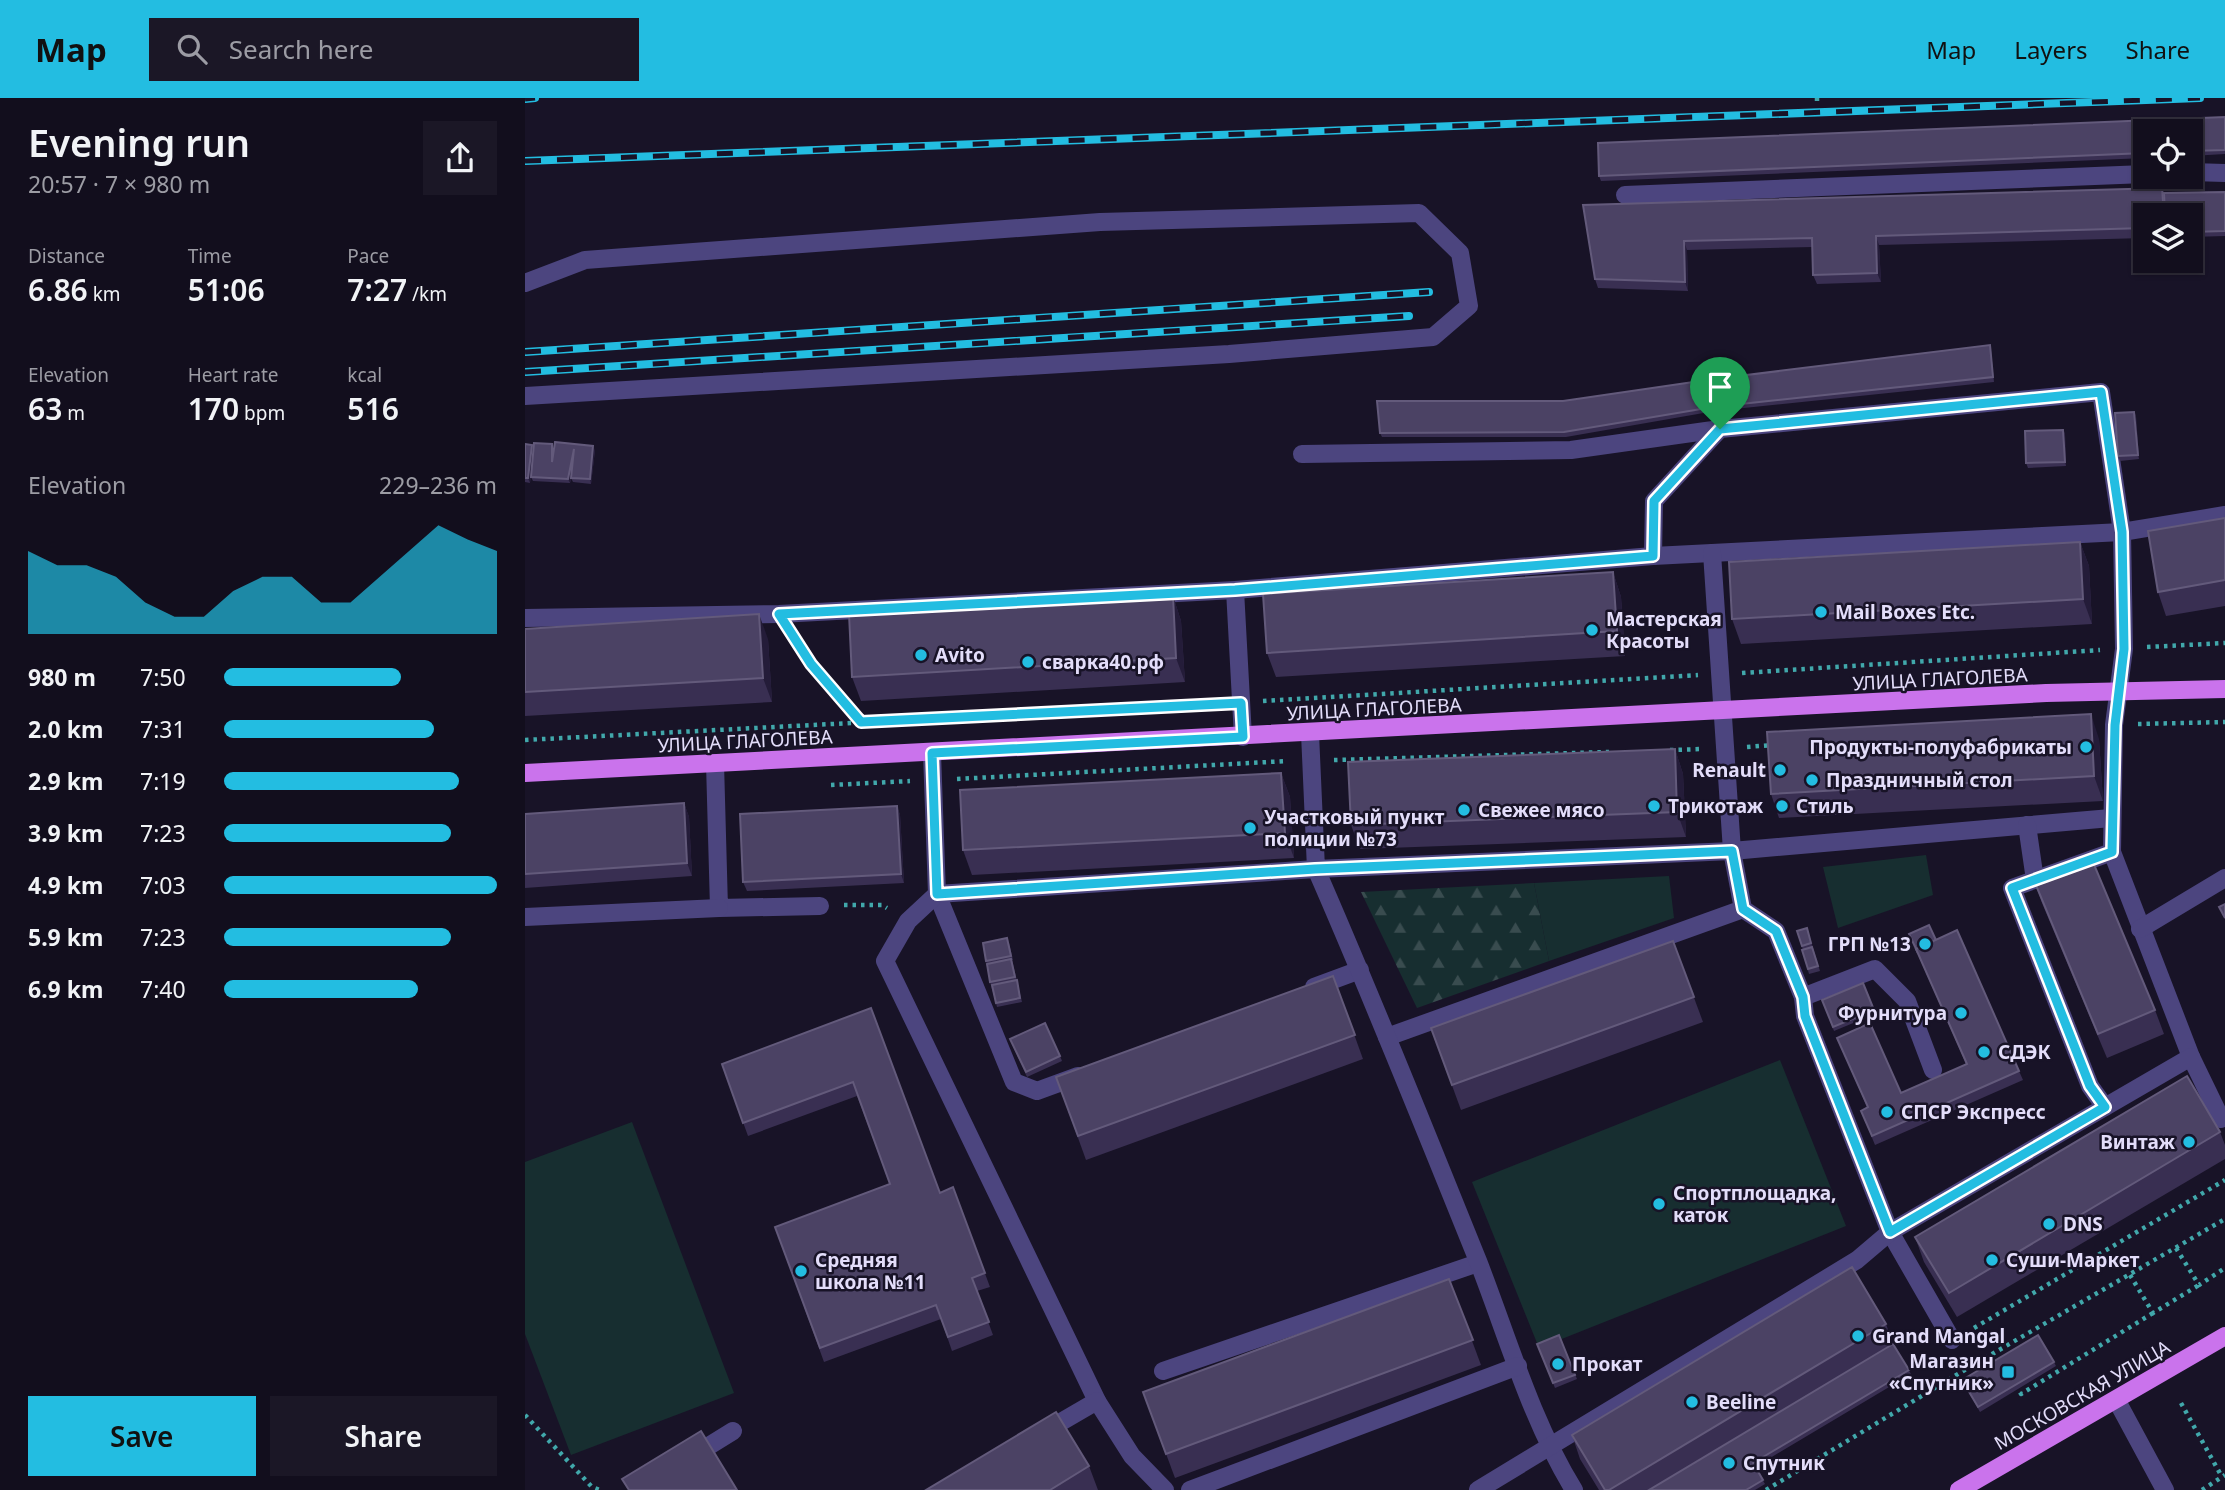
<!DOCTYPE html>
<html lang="en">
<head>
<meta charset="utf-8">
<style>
	:root { --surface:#120e1d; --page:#1b1726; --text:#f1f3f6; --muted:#9c9ca4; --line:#312e3b; --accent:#23bde1 }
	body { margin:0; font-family:"Noto Sans",sans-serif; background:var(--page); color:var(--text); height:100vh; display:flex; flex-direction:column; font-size:26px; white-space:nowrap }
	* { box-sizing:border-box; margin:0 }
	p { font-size:23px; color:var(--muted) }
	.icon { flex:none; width:38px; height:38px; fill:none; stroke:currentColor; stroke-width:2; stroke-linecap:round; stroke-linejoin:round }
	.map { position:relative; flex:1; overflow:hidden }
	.details { display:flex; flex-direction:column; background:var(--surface); width:525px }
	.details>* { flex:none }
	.tools { position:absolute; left:1608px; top:21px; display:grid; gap:14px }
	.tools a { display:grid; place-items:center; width:70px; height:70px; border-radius:0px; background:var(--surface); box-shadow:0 2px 5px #0004,0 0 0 2px var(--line); font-size:35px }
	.pin { position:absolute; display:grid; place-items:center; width:60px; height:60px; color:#fff; margin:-72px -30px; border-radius:50% 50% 50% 0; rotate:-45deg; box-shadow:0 0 7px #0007 }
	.pin .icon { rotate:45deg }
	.round { display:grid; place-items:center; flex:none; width:74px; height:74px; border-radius:0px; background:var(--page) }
	.summary { display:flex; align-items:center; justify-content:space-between; height:119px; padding:0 28px }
	h1 { font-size:38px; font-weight:600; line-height:52px }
	.figures { display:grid; grid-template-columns:repeat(3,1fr); gap:10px; height:119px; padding:7px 28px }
	.figures div { display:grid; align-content:center }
	.figures b { font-size:30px; font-weight:600 }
	.figures small { font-size:19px; font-weight:400 }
	.figures p { font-size:19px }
	.chart { height:196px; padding:14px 28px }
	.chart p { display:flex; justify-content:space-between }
	.chart svg { width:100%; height:126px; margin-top:7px; fill:var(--accent); opacity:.7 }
	.cta { display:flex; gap:14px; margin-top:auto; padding:14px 28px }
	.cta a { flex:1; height:80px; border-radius:0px; background:var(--accent); color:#111; font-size:28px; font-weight:600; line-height:80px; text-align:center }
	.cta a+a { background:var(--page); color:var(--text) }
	ul { padding:0 28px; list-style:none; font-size:23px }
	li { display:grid; grid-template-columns:112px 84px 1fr; align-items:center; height:52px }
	li i { height:18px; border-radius:9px; background:var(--accent) }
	header { display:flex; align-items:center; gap:42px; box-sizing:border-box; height:98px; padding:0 35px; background:var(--accent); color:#111 }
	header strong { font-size:33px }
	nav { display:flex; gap:38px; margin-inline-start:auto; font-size:24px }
	.search { width:490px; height:63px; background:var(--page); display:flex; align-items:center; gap:18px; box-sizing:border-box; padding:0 24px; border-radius:0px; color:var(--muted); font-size:26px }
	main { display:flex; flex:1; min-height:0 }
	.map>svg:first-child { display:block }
	.forest { fill:url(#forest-firs) }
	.green { fill:#172e30 }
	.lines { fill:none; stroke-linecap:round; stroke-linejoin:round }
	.path { stroke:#41a8ab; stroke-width:4.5; stroke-dasharray:3.5 5; stroke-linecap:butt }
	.minor { stroke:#4c457f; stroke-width:18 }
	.major { stroke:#ca73ec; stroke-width:18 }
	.rail-casing { stroke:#23bde1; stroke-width:8 }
	.rail { stroke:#181327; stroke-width:5; stroke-dasharray:16; stroke-linecap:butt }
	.wall { fill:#392f52 }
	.shaded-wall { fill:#241c39 }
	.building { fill:#4b4264; stroke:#635a7b; stroke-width:2 }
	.route-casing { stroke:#fff; stroke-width:14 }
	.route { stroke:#23bde1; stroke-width:9 }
	.poi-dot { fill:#23bde1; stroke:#181327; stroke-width:2.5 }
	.labels { text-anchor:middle; stroke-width:5; stroke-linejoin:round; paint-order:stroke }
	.poi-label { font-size:19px; font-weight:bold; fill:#e3ddfa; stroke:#181327; text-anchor:start }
	.street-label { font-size:19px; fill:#e3ddfa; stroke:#181327 }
</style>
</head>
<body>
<header>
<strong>Map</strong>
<div class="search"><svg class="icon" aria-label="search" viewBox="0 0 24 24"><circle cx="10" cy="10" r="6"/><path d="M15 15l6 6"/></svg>Search here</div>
<nav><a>Map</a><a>Layers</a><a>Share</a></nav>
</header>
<main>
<section class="details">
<div class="summary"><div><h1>Evening run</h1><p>20:57 · 7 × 980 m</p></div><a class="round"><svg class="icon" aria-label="share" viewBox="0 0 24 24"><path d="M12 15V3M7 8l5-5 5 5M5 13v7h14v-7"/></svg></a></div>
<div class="figures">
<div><p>Distance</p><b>6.86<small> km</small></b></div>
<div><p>Time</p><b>51:06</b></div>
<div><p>Pace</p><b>7:27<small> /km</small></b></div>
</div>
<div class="figures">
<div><p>Elevation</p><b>63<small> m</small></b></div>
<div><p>Heart rate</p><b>170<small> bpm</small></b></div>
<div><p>kcal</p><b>516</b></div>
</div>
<div class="chart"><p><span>Elevation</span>229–236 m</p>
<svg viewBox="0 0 160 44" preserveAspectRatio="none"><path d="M0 44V15L10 20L20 20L30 24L40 33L50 38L60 38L70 29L80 24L90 24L100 33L110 33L120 24L130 15L140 6L150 11L160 15V44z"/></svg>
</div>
<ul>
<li><b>980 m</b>7:50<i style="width:65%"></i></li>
<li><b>2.0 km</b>7:31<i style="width:77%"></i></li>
<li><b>2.9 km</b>7:19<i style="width:86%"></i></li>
<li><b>3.9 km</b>7:23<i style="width:83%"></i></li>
<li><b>4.9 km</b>7:03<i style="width:100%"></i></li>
<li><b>5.9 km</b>7:23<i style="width:83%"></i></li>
<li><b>6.9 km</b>7:40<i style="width:71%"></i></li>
</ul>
<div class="cta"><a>Save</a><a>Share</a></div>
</section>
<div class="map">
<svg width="1700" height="1392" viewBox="0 0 1700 1392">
	<defs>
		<pattern id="forest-firs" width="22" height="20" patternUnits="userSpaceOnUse" patternTransform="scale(1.75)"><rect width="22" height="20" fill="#172e30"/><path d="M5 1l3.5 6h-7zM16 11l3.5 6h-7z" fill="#394c4f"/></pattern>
	</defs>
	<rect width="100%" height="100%" fill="#181327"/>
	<polygon class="forest" points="1009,785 1024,863 892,910 836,794"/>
	<g class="green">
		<polygon points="1401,757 1408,797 1313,830 1298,769"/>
		<polygon points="1144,778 1149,820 1024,863 1009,785"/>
		<polygon points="1255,962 1321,1128 1014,1250 947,1084"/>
		<polygon points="107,1024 209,1295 46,1357 0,1236 0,1064"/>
	</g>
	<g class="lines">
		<g class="path">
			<polyline points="1292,0 1292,3"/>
			<polyline points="270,540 286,566 336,624"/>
			<polyline points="1622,549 1700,545"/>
			<polyline points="1217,575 1575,552"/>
			<polyline points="738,603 1173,577"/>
			<polyline points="1613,626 1700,624"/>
			<polyline points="0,642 691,606"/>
			<polyline points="1222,649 1248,647"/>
			<polyline points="1145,652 1178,651"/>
			<polyline points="809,662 1084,654"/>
			<polyline points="432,681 762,663"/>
			<polyline points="306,687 385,683"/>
			<polyline points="319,807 357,807 362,810"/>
			<polyline points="1651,1150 1674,1187 1700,1170"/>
			<polyline points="1605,1177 1628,1215 1674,1187"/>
			<polyline points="1449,1230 1700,1082"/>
			<polyline points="1491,1287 1496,1296 1628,1215"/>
			<polyline points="1656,1305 1697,1379"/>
			<polyline points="0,1317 67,1389 75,1392"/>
			<polyline points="1241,1392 1443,1270 1700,1121"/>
			<polyline points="1677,1392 1700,1377"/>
		</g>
		<g class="minor">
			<polyline points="1666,74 1700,75"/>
			<polyline points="1100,97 1620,76"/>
			<polyline points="0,185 60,162 575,124 894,115 935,155 944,208 908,239 704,256 0,298"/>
			<polyline points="777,356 1046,352 1195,331"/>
			<polyline points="1128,458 1129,403 1195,331 1576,294 1597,434 1599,551 1589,627 1587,754 1666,959"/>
			<polyline points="710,492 718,639"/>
			<polyline points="0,520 254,516 710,492 1128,458 1597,434 1700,417"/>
			<polyline points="785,635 791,771 1207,753 1586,720"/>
			<polyline points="407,655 412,796 489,984 512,993 553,978"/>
			<polyline points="190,665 194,810 295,808"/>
			<polyline points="1502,727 1510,782"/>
			<polyline points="1218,811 1251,833 1278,899 1280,918 1365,1134 1427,1242"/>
			<polyline points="0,819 194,810"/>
			<polyline points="1615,831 1700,780"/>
			<polyline points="789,889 835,872"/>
			<polyline points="1278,899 1350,871 1382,903 1408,972"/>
			<polyline points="862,939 1218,811 1207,753 1187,455"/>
			<polyline points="1580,1009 1565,988 1487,790 1587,754"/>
			<polyline points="638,1273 953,1165"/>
			<path d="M572,1303l-212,-440 23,-40 29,-27 379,-25c57,130 109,261 162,392 30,77 53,159 96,229"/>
			<polyline points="1592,1303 1640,1392"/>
			<polyline points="517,1335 572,1303 607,1358 640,1392"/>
			<polyline points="166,1359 208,1333"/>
			<polyline points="665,1392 993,1268"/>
			<polyline points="953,1392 1332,1162 1365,1134 1666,959 1696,1021"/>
		</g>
		<g class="major">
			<polyline points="0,675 1521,595 1700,591"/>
			<polyline points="1434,1392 1700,1238"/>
		</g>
		<defs>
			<g id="rail">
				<polyline points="0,1 10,0"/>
				<polyline points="0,63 1675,0"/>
				<polyline points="0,254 904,194"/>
				<polyline points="0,274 884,218"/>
			</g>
		</defs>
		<use href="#rail" class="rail-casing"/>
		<use href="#rail" class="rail"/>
	</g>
	<g class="wall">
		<polygon points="1700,19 1700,56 1666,58 1666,33 1620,33 1620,60 1076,83 1074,78"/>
		<polygon points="1637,90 1639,95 1700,94 1700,138 1666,139 1666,117 1620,117 1620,140 1354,147 1356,184 1292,186 1288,177 1288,149 1162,152 1163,193 1073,190 1070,181 1058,107"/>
		<polygon points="1465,247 1466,252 1469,284 1190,313 1041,339 857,339 855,335 1038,303"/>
		<polygon points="1609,314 1611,318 1614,361 1595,363 1593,358"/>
		<polygon points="1538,332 1540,336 1541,368 1503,370 1501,365"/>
		<polygon points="0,346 7,347 8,351 5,385 0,384"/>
		<polygon points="29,351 70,352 66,386 48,384 46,380 47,376 45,385 8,383 6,379"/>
		<polygon points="1700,420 1700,508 1641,518 1633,494"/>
		<polygon points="1555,444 1564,468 1567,526 1216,546 1207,521"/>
		<polygon points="1088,474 1096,499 1100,558 751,579 742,555"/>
		<polygon points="648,498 656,523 660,584 336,603 327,579"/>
		<polygon points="0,531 243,541 247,604 0,618"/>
		<polygon points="1574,641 1578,703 1254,720 1246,696"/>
		<polygon points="1150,651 1158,676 1161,739 835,751 826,727"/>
		<polygon points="756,675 765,699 769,760 447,777 438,752"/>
		<polygon points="159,705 164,719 167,778 0,790 0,716"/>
		<polygon points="372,708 375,717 379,785 222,793 218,784"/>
		<polygon points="1508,780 1630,912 1639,936 1582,960 1517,805"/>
		<polygon points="1282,830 1295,873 1284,876 1277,852 1278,852 1272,833"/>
		<polygon points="1384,836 1411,842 1494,973 1498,982 1350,1047 1336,1013 1342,1009 1312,940 1376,995 1441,966"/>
		<polygon points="1148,843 1178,924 936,1012 906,930"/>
		<polygon points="484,845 488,862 487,862 497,904 472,909 465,884 461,863"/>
		<polygon points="808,878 838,961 561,1062 531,979"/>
		<polygon points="1338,885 1350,916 1309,933 1297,902"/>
		<polygon points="346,910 415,1095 428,1089 465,1189 452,1193 468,1237 427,1253 416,1221 299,1264 250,1129 365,1086 332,998 223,1038 197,966"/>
		<polygon points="487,946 535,958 537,963 502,979"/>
		<polygon points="1695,1034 1700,1047 1700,1061 1432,1219 1399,1164 1390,1139"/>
		<polygon points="924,1181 956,1267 650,1380 618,1294"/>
		<polygon points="1361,1226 1368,1246 1386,1276 1230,1369 1240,1386 1230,1392 1074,1392 1055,1361 1047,1337"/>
		<polygon points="1034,1237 1052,1281 1030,1290 1012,1246"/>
		<polygon points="1529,1264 1531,1268 1455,1314 1437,1282"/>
		<polygon points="564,1368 573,1392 401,1392"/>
	</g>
	<g class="shaded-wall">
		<polygon points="1351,138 1354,147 1356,184 1352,175"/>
		<polygon points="1159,143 1162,152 1163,193 1160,184"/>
		<polygon points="1609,314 1611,318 1614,361 1613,357"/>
		<polygon points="1538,332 1540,336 1541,368 1540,364"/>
		<polygon points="7,347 8,351 5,385 3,380"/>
		<polygon points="68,348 70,352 66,386 65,381"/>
		<polygon points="49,351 51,356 45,385 43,381"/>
		<polygon points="1555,444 1564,468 1567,526 1558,501"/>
		<polygon points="1088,474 1096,499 1100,558 1092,533"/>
		<polygon points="648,498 656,523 660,584 651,560"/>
		<polygon points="234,516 243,541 247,604 238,580"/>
		<polygon points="1566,616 1574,641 1578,703 1569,678"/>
		<polygon points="1150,651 1158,676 1161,739 1152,714"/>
		<polygon points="756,675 765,699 769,760 760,735"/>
		<polygon points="159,705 164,719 167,778 162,765"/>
		<polygon points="372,708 375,717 379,785 376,776"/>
	</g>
	<g class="building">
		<polygon points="1700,19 1700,52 1666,53 1666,33 1620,33 1620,55 1074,78 1073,45"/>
		<polygon points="1637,90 1639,117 1620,117 1620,130 1351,138 1352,175 1288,177 1287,140 1159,143 1160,184 1070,181 1058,107"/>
		<polygon points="1700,94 1700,133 1666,134 1666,117 1640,117 1639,95"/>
		<polygon points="1465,247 1468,279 1188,309 1039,334 855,335 852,303 1038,303 1189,281"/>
		<polygon points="1609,314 1613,357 1593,358 1590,315"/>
		<polygon points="1538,332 1540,364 1501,365 1500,333"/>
		<polygon points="30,344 68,348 65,381 46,380 49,351 43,381 6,379 9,345 27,346 27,364"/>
		<polygon points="0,346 7,347 3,380 0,380"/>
		<polygon points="1700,420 1700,482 1633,494 1623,433"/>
		<polygon points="1555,444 1558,501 1207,521 1204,464"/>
		<polygon points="1088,474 1092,533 742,555 738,496"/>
		<polygon points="648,498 651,560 327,579 324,516"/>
		<polygon points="234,516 238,580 0,594 0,531"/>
		<polygon points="1566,616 1569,678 1246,696 1242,634"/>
		<polygon points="1150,651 1152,714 826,727 823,664"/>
		<polygon points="756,675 760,735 438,752 435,692"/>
		<polygon points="159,705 162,765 0,776 0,716"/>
		<polygon points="372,708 376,776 218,784 215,716"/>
		<polygon points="1565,757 1630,912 1573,936 1508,780"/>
		<polygon points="1700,806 1700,820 1694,809"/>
		<polygon points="1404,827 1411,842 1391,851 1393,855 1384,836"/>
		<polygon points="1282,830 1286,845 1277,848 1272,833"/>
		<polygon points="1432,832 1494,973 1347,1038 1336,1013 1343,1009 1312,940 1345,925 1376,995 1442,966 1391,851"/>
		<polygon points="482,840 486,858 461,863 458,845"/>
		<polygon points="1148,843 1169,899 927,987 906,930"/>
		<polygon points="1287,849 1293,868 1283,871 1277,852"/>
		<polygon points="486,861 490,879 465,884 462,866"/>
		<polygon points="808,878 830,937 553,1038 531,979"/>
		<polygon points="492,882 495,900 471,905 467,887"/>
		<polygon points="1338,885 1349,912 1308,929 1297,902"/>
		<polygon points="346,910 415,1095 428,1089 460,1175 447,1180 464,1224 423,1239 411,1207 295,1250 250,1129 365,1086 328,984 218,1025 197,966"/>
		<polygon points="520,925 535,958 501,974 485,941"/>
		<polygon points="1662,978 1695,1034 1424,1195 1390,1139"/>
		<polygon points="1327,1169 1361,1226 1084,1392 1080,1392 1047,1337"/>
		<polygon points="924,1181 948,1242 641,1356 618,1294"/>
		<polygon points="1034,1237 1050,1277 1028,1285 1012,1246"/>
		<polygon points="1513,1237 1529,1264 1453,1309 1437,1282"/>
		<polygon points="1368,1246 1384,1272 1228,1365 1238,1382 1221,1392 1124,1392"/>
		<polygon points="531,1314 564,1368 525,1392 401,1392"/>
		<polygon points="176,1333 212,1392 104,1392 97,1381"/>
	</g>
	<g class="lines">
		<defs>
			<polygon id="route" points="1576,294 1597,434 1599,551 1590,627 1587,754 1487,790 1565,988 1580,1009 1365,1134 1280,918 1278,899 1251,833 1218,811 1207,753 790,771 412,796 407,655 718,639 716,605 336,624 286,566 254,516 710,492 1128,458 1129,403 1195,331"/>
		</defs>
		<use href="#route" class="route-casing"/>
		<use href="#route" class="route"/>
	</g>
	<g class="poi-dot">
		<circle cx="1296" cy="514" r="7"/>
		<circle cx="1067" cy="532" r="7"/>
		<circle cx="396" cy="557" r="7"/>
		<circle cx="503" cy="564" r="7"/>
		<circle cx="1561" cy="649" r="7"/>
		<circle cx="1255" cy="672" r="7"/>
		<circle cx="1287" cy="682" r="7"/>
		<circle cx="1129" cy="708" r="7"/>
		<circle cx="1257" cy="708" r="7"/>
		<circle cx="939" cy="712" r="7"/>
		<circle cx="725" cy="730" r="7"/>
		<circle cx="1400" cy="846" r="7"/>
		<circle cx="1436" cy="915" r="7"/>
		<circle cx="1459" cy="954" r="7"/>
		<circle cx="1362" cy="1014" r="7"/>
		<circle cx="1664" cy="1044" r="7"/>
		<circle cx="1134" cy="1106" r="7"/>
		<circle cx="1524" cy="1126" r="7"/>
		<circle cx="1467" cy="1162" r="7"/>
		<circle cx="276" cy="1173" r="7"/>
		<circle cx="1333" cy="1238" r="7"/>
		<circle cx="1033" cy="1266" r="7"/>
		<rect x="1476" y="1267" width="14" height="14" rx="3.5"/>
		<circle cx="1167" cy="1304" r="7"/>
		<circle cx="1204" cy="1365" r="7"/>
	</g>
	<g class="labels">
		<g class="poi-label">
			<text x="1310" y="521">Mail Boxes Etc.</text>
			<text x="1081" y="528">Мастерская<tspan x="1081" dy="22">Красоты</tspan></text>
			<text x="410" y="564">Avito</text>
			<text x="517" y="571">сварка40.рф</text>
			<text x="1547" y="656" text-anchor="end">Продукты-полуфабрикаты</text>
			<text x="1241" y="679" text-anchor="end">Renault</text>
			<text x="1301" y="689">Праздничный стол</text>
			<text x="1143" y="715">Трикотаж</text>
			<text x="1271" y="715">Стиль</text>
			<text x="953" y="719">Свежее мясо</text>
			<text x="739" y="726">Участковый пункт<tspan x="739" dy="22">полиции №73</tspan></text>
			<text x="1386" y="853" text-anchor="end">ГРП №13</text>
			<text x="1422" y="922" text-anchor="end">Фурнитура</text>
			<text x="1473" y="961">СДЭК</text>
			<text x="1376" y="1021">СПСР Экспресс</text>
			<text x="1650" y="1051" text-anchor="end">Винтаж</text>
			<text x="1148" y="1102">Спортплощадка,<tspan x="1148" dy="22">каток</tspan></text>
			<text x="1538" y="1133">DNS</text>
			<text x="290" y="1169">Средняя<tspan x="290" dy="22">школа №11</tspan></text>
			<text x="1481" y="1169">Суши-Маркет</text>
			<text x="1347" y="1245">Grand Mangal</text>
			<text x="1469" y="1270" text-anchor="end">Магазин<tspan x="1469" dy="22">«Спутник»</tspan></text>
			<text x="1047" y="1273">Прокат</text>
			<text x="1181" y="1311">Beeline</text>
			<text x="1218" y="1372">Спутник</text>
		</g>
		<g class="street-label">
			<text transform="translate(1415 581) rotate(-3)" y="7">УЛИЦА ГЛАГОЛЕВА</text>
			<text transform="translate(849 611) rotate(-3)" y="7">УЛИЦА ГЛАГОЛЕВА</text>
			<text transform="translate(220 643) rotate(-3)" y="7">УЛИЦА ГЛАГОЛЕВА</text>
			<text transform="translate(1557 1297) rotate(-30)" y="7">МОСКОВСКАЯ УЛИЦА</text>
		</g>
	</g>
</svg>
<div class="tools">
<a><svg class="icon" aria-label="locate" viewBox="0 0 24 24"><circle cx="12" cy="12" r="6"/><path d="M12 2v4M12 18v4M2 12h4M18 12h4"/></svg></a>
<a><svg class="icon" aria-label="layers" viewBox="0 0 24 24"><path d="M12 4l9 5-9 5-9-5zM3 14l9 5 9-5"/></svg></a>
</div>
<div class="pin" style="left:1195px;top:331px;background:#1e9e55"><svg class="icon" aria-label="arrive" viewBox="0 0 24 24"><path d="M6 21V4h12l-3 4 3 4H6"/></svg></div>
</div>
</main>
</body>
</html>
